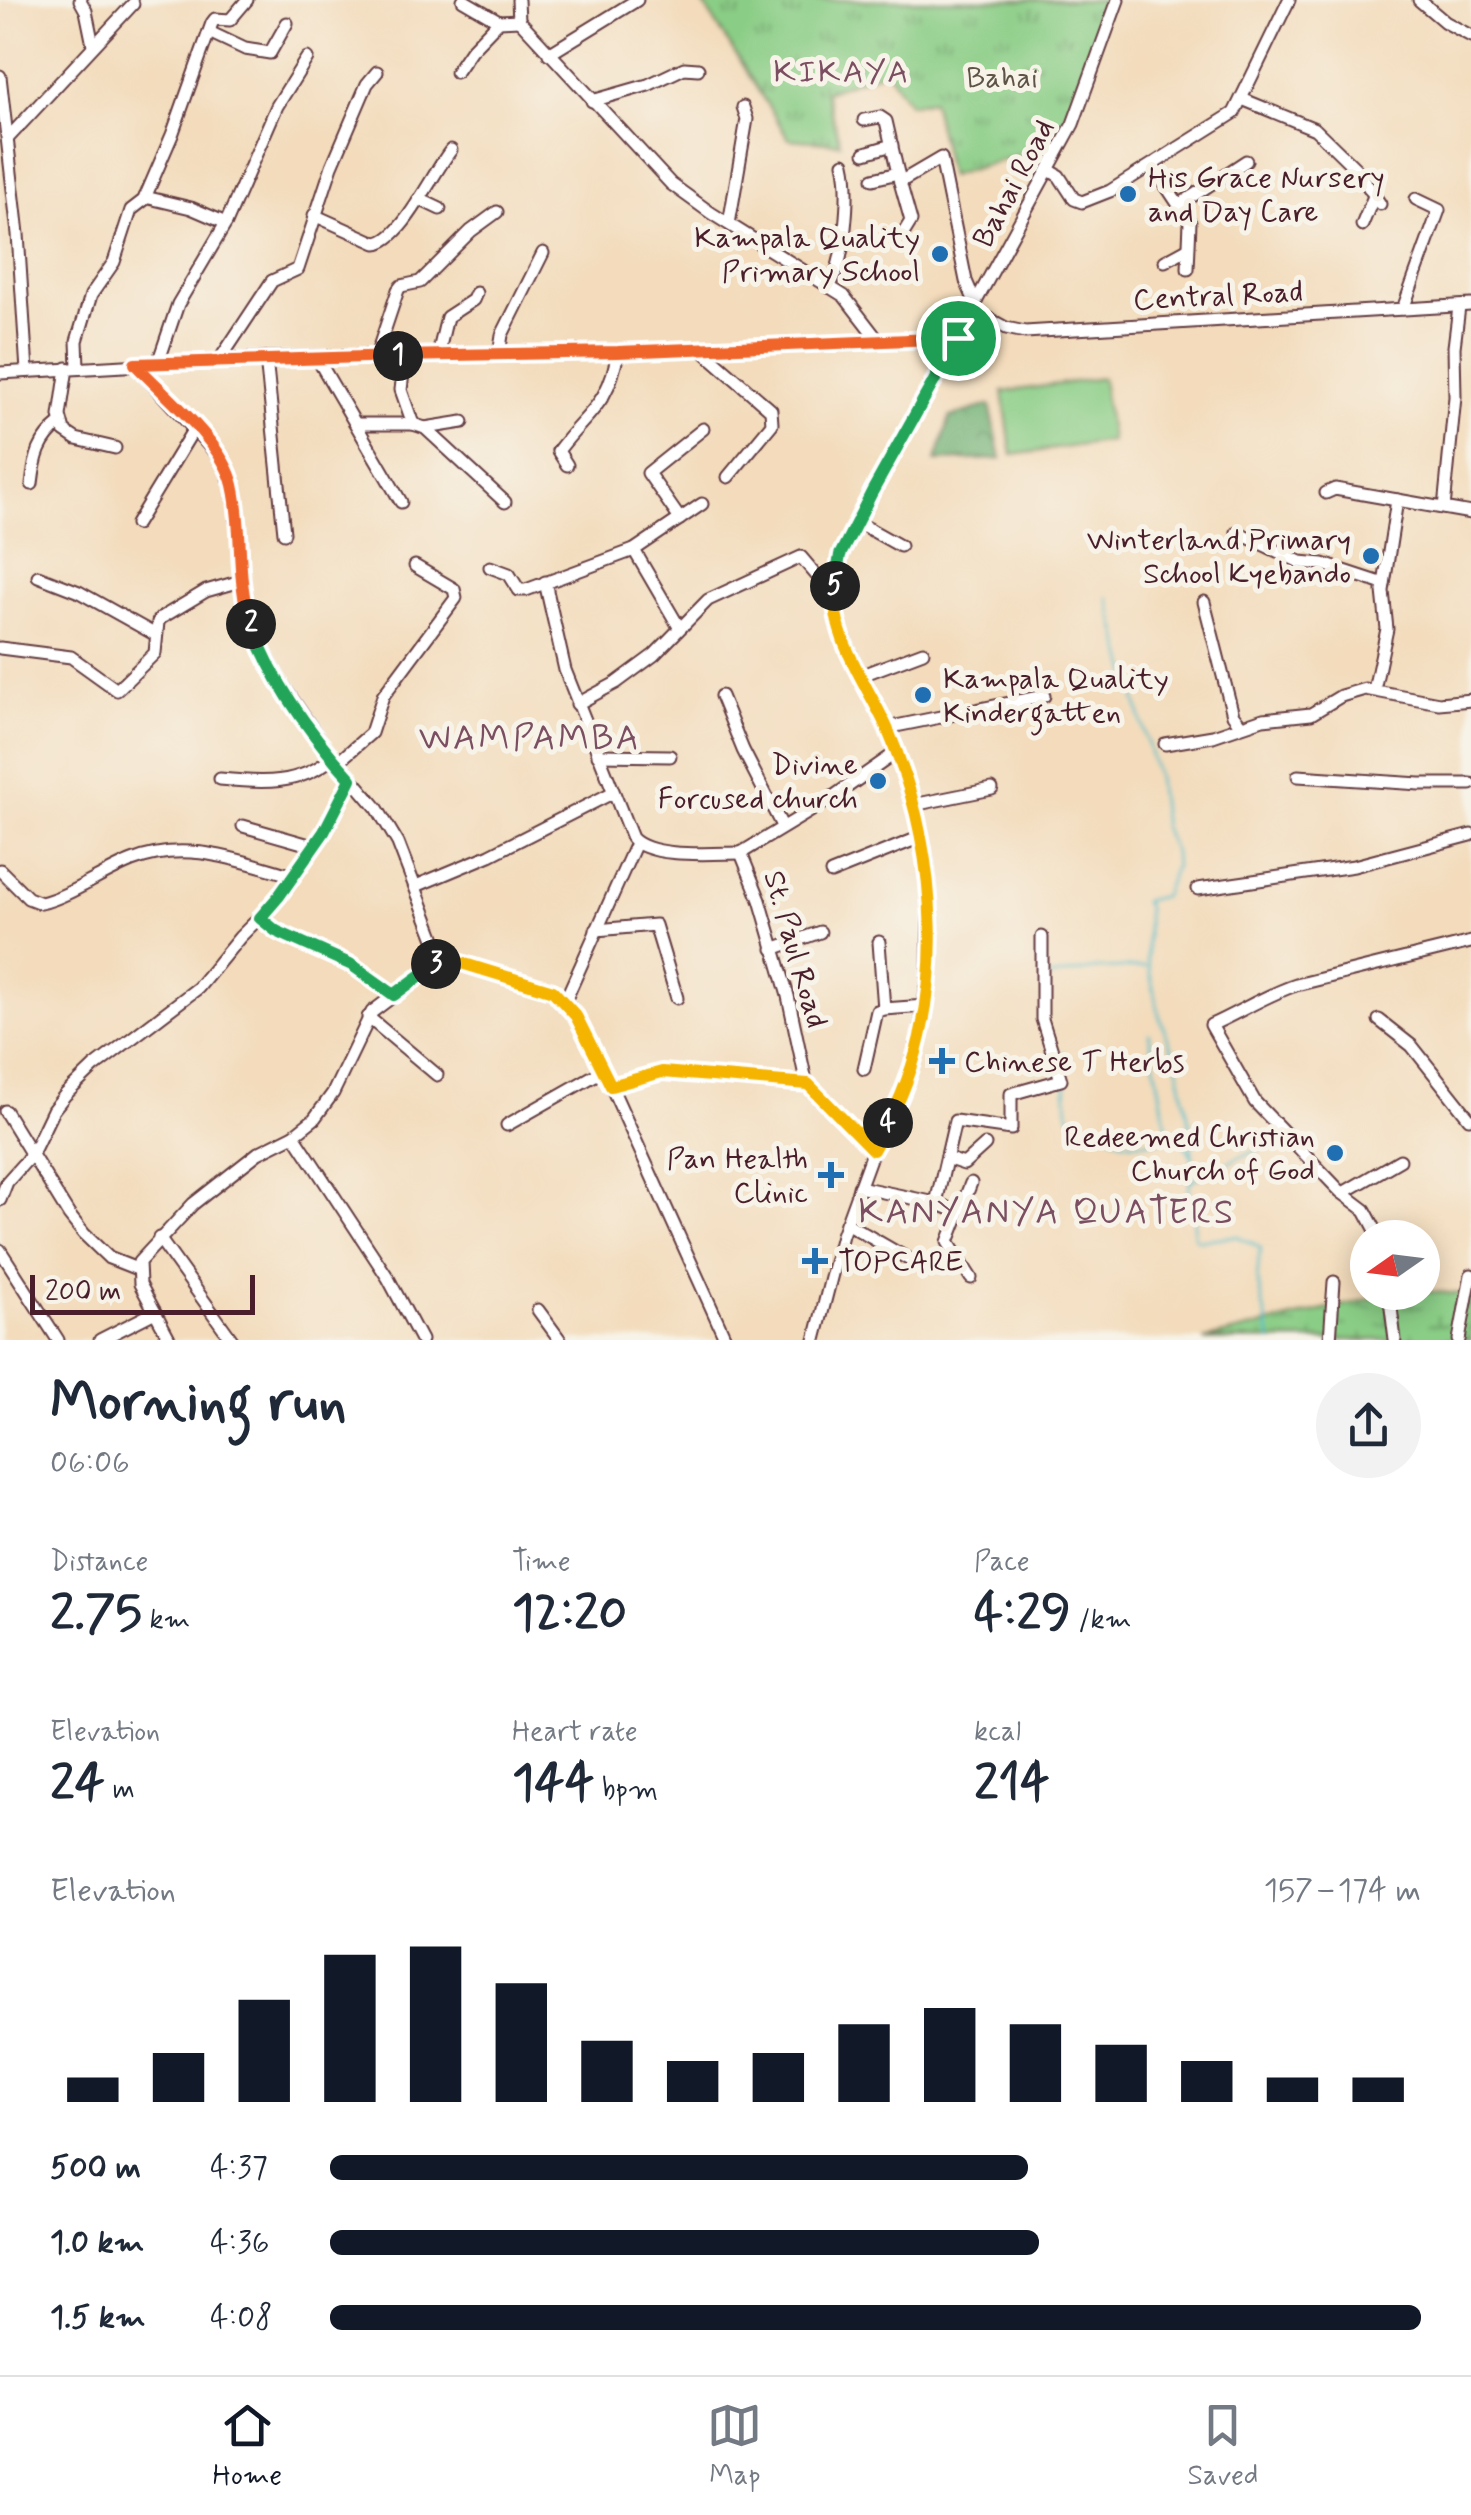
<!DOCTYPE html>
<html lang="en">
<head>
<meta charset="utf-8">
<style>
	:root { --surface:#fff; --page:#f2f2f3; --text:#1f2937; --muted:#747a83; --line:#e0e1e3; --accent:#111827 }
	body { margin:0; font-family:Mynerve,sans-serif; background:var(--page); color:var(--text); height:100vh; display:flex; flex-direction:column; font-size:38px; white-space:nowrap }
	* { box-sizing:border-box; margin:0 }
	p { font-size:32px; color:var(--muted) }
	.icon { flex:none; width:55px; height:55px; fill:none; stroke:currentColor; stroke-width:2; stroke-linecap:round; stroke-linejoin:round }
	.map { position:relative; height:1340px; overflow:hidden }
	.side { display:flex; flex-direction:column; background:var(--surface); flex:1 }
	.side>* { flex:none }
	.needle { width:65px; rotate:256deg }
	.buttons { position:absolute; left:1350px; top:1220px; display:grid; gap:20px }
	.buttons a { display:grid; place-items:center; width:90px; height:90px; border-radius:50%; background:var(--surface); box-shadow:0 5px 25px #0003; font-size:50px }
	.scale { position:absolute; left:30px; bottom:25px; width:225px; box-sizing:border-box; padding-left:10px; border:5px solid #4a1f2b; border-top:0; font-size:28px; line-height:35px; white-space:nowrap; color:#4a1f2b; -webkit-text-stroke:8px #f7f3e8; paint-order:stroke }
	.pin { position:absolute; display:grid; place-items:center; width:85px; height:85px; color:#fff; margin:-42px; border:5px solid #fff; border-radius:50%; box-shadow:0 2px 10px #0007 }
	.km { position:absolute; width:50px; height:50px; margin:-25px; border-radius:50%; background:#222; color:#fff; font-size:28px; line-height:50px; text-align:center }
	.round { display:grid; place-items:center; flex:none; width:105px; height:105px; border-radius:52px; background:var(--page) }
	.headline { display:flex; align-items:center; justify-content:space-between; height:170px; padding:0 50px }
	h1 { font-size:55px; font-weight:700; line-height:75px }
	.figures { display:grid; grid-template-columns:repeat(3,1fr); gap:15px; height:170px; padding:10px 50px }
	.figures div { display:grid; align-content:center }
	.figures b { font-size:50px; font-weight:700 }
	.figures small { font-size:28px; font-weight:400 }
	.figures p { font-size:28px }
	.chart { height:280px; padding:20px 50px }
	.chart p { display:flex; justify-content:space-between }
	.chart svg { width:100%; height:180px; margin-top:10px; stroke:var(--accent); stroke-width:6 }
	ul { padding:0 50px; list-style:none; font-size:32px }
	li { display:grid; grid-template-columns:160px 120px 1fr; align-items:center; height:75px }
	li i { height:25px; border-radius:12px; background:var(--accent) }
	.menu { display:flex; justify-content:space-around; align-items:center; height:140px; border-top:2px solid var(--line); background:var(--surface); font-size:28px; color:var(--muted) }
	.menu a { display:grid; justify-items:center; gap:5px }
	.menu .selected { color:var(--accent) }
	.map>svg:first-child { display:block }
	.forest { fill:url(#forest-crowns); stroke:#5c684f; stroke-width:2.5 }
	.wetland { fill:url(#wetland-marsh); stroke:#6a7658; stroke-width:2.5 }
	.park { fill:url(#park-tufts); stroke:#6a7658; stroke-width:2.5 }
	.pitch { fill:#8acd86; stroke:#6a7658; stroke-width:2.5 }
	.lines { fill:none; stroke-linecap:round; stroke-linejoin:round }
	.stream { stroke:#50bdc9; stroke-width:2.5 }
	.minor-casing { stroke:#633b41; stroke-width:15 }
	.minor { stroke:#fff; stroke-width:11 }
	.split-1-casing { stroke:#fff; stroke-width:20 }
	.split-2-casing { stroke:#fff; stroke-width:20 }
	.split-3-casing { stroke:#fff; stroke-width:20 }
	.split-4-casing { stroke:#fff; stroke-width:20 }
	.split-5-casing { stroke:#fff; stroke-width:20 }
	.split-6-casing { stroke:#fff; stroke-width:20 }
	.split-1 { stroke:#f0652b; stroke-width:12 }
	.split-2 { stroke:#f0652b; stroke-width:12 }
	.split-3 { stroke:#22a559; stroke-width:12 }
	.split-4 { stroke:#f5b400; stroke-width:12 }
	.split-5 { stroke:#f5b400; stroke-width:12 }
	.split-6 { stroke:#22a559; stroke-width:12 }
	.poi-dot { fill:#1f6fb2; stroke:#f7f3e8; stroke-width:4 }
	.labels { text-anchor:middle; stroke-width:10; stroke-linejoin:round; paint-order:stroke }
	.park-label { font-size:30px; fill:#5d5346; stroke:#f7f3e8 }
	.poi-label { font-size:30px; fill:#4a1f2b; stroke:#f7f3e8; text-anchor:end }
	.street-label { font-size:30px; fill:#4a1f2b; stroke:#f7f3e8 }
	.neighbourhood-label { font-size:32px; letter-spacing:2.5px; fill:#7b4e61; stroke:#f7f3e8 }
	.quarter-label { font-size:35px; letter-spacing:2.5px; fill:#7b4e61; stroke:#f7f3e8 }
</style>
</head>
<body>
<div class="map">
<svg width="1471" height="1340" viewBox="0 0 1471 1340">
	<defs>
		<pattern id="forest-crowns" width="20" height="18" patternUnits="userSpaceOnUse" patternTransform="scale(2.5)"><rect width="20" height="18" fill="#6fb073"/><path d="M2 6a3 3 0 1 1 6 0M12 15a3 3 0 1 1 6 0" fill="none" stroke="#5d8f5f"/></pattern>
		<pattern id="wetland-marsh" width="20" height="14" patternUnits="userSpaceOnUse" patternTransform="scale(2.5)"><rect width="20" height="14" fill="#8acd86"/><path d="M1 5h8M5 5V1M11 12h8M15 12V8" fill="none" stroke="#73a66e"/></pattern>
		<pattern id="park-tufts" width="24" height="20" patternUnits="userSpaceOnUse" patternTransform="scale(2.5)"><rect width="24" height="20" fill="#8acd86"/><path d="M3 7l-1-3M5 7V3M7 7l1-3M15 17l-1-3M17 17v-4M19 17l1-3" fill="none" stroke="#73a66e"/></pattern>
	</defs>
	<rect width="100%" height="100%" fill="#f7f3e8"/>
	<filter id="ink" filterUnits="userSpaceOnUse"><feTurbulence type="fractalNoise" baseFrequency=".01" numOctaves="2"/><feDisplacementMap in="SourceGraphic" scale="20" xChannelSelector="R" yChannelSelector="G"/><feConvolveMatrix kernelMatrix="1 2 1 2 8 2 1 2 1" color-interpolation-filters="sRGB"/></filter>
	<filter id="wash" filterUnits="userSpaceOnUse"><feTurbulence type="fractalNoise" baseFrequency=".0048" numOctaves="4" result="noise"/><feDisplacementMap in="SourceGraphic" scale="40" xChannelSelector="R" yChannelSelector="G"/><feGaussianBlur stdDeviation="2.25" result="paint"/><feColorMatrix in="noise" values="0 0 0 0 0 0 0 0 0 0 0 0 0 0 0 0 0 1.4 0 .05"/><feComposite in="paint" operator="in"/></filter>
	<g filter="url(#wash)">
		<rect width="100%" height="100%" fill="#f3dbbb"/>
		<polygon class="forest" points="990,405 1001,459 936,461 950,417"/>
		<polygon class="wetland" points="1423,1291 1471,1295 1471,1340 1204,1340 1394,1293"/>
		<polygon class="park" points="708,0 1108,0 1064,125 1052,145 949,176 932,100 909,104 886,70 825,92 840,143 789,139 703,3"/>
		<polygon class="pitch" points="1102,378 1111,441 1012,455 1003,392"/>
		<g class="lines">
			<g class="stream">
				<polyline points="1108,597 1157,778 1163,827 1174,853 1175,867 1163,896 1143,901 1147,907 1147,961 1160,1018 1177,1063 1190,1125 1193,1165 1188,1195 1194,1209 1194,1237 1199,1240 1237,1236 1260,1247 1257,1279 1271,1340"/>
				<polyline points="1048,977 1096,969 1145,967"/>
				<polyline points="1149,1033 1169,1139"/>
				<polyline points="1063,1052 1065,1076"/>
				<path d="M1066,1083c2,32 0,47 36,45 21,23 52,12 79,10l11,18"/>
				<polyline points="1190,1182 1239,1157 1283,1141"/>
			</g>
		</g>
	</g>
	<g filter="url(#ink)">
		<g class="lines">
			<defs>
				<g id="minor">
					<polyline points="80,0 86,11 93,45"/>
					<polyline points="463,0 499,21 519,20"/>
					<polyline points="518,0 519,20"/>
					<polyline points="1419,0 1445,22 1471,36"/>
					<polyline points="519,20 671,184 711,213 844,296 878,340"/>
					<polyline points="209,32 245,49 270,53 287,23"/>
					<polyline points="549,54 637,0"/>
					<polyline points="456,72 471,50 499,21"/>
					<polyline points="0,76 18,234 27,371"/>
					<polyline points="1242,99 1315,129 1357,170 1380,204"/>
					<polyline points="592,101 648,85 684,68 698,69"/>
					<polyline points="864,120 880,117 886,121 900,182"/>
					<polyline points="9,137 133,4"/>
					<polyline points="865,153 892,145"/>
					<polyline points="1153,166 1190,222 1188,269"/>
					<polyline points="1049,170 1059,176 1074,199 1082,202 1110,191 1234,113 1289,0"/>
					<polyline points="873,179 898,173"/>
					<polyline points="145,197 191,208 226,223"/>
					<polyline points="419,199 440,209"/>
					<polyline points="1179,205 1246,161"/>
					<path d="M314,215l62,28c26,-2 57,-71 75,-93"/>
					<polyline points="729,224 747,119 743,107"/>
					<polyline points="1362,225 1374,196"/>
					<polyline points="903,234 911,221 900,182 941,158 966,281 976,304"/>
					<polyline points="1165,261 1187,249"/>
					<path d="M829,287c16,-24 22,-95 15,-124"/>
					<polyline points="1403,309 1439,210 1416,199"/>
					<polyline points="973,310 1006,328 1025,332 1471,305"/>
					<polyline points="700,348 771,410 772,424 728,477"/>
					<polyline points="499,354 502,335 543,253"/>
					<polyline points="438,355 447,317 473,300 476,293"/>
					<polyline points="376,356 398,290 401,286 420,282 471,231 497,212"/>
					<polyline points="405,356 401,390 413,424"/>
					<polyline points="266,358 284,533"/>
					<polyline points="317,358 401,502"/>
					<polyline points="219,361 272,281 298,269 332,166 367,84 377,72"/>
					<polyline points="158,363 178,304 226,223 277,106 307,58"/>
					<polyline points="135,365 224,462 235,495 244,599 256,636 279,680 321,742 377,808 398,843 440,952 458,963 546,988 571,1008 611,1086 726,1340"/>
					<polyline points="78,367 77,341 91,295 114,262 131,210 144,200 172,135 212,23 215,19 230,20 247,0"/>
					<polyline points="67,368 60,416 64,431 76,439 115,448"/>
					<polyline points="0,373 266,358 618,351 958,339"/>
					<polyline points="357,424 413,424 425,428 505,502"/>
					<polyline points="425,428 463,422"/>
					<path d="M567,465l-9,-14c29,-39 51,-45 60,-100"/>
					<path d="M32,484c3,-27 7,-44 29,-61"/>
					<polyline points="1326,493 1335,489 1471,513"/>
					<polyline points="1444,508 1455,397 1454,347 1459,307"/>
					<polyline points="680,519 648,473 703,429"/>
					<polyline points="857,522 900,546"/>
					<polyline points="136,524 195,427"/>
					<polyline points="1237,532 1300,562 1323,564 1384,584"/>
					<polyline points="634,550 679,627"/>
					<polyline points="490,567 509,574 519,590 526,590 634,550 702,504"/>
					<polyline points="38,576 79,592 156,635"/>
					<path d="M545,582l20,88 67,168c19,21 82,15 109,15"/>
					<polyline points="1204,602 1233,715 1240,724"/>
					<polyline points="0,648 71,657 117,690 155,653 158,622 161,618 206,591 241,581"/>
					<polyline points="862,675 923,652"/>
					<polyline points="1374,690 1387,629 1383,591 1397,500"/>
					<polyline points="721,696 743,750 782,826"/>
					<polyline points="577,704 616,683 654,655 708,600 801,557 818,577 835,582"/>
					<polyline points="886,728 1044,696"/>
					<polyline points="1165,744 1213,736 1263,719 1311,714 1341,696 1365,689 1439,703 1471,700"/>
					<polyline points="598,755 670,756"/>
					<polyline points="337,763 371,733 383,696 456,598 454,589 415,566"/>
					<polyline points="1298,776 1420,784 1471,784"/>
					<path d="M220,779c41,4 79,7 112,-21"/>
					<polyline points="913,805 992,789"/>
					<polyline points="243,826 313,846"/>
					<polyline points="741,853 760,900 788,996 806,1081 873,1150"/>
					<polyline points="741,853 827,801 897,752"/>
					<path d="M0,870l28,28 13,5c27,-6 63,-31 91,-42 54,-22 107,0 159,14"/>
					<polyline points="831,873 921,837"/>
					<polyline points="416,886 490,855 612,793"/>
					<polyline points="1198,889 1354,866 1471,835"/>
					<polyline points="260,918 276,931 352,965 394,995"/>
					<polyline points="596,930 655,925 677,998"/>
					<polyline points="879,942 884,1009 925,1006"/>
					<polyline points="773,949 820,932"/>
					<polyline points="565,1001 636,843"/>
					<polyline points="368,1017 437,1075"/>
					<polyline points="1379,1020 1412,1046 1469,1118"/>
					<polyline points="864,1069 877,1011 884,1009"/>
					<polyline points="611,1086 663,1072 808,1084"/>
					<polyline points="5,1111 69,1215 84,1234 109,1258 137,1269"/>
					<polyline points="507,1125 604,1070"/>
					<polyline points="294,1135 388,1278 421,1340"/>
					<polyline points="949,1159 964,1164 985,1145"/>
					<polyline points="971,1183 948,1242 971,1278"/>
					<polyline points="859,1187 936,1203 958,1212"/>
					<polyline points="1343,1193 1400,1160"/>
					<polyline points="0,1200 7,1182 32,1154 53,1110 65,1095 94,1067 198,988 240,937 273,904 331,820 351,779"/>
					<polyline points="936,1203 955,1121 1011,1129 1011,1094 1061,1080 1042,1019 1042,937"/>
					<polyline points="846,1223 922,1267"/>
					<polyline points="159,1238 232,1340"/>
					<path d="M1380,1238l-15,-28 -25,-19 -85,-89 -44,-77c29,-13 55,-30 85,-40l175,-43"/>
					<polyline points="0,1250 58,1340"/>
					<polyline points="1389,1292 1395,1340"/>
					<polyline points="538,1310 560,1340"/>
					<polyline points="100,1340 155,1312"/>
					<polyline points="170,1340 140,1284 139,1262 193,1204 258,1153 294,1135 314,1119 333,1093 372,1012 445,957"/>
					<polyline points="815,1340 842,1235 873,1150 901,1097 910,1071 919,1038 928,976 929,884 926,859 913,805 897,752 838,627 834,596 840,555 872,492 1073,124 1118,0"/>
					<polyline points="1330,1340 1334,1282"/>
					<polyline points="1459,1340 1471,1275"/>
				</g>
			</defs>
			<use href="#minor" class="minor-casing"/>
			<use href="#minor" class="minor"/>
		</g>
	</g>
	<g class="lines" filter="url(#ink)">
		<defs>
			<polyline id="split-1" points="398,356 618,352 958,338"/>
			<path id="split-2" d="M251,624c-16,-46 -7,-93 -18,-139 -10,-43 -68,-89 -98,-121l263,-8"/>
			<path id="split-3" d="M251,624c21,56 60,111 100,155l-27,53 -45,64 -19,22 16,13 76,34 42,30 42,-31"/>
			<polyline id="split-4" points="436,964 445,958 553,991 576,1016 611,1086 662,1072 808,1084 873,1150 888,1123"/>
			<path id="split-5" d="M835,586c-5,52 32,97 52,142 52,121 64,276 1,395"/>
			<polyline id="split-6" points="835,586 840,555 872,492 958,338"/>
		</defs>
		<use href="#split-1" class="split-1-casing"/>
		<use href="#split-2" class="split-2-casing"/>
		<use href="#split-3" class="split-3-casing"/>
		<use href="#split-4" class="split-4-casing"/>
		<use href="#split-5" class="split-5-casing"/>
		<use href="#split-6" class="split-6-casing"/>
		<use href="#split-1" class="split-1"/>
		<use href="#split-2" class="split-2"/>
		<use href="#split-3" class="split-3"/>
		<use href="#split-4" class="split-4"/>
		<use href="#split-5" class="split-5"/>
		<use href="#split-6" class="split-6"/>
	</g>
	<g class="poi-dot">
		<circle cx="1128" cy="194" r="10"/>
		<circle cx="940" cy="254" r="10"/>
		<circle cx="1371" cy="556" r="10"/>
		<circle cx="923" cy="695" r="10"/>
		<circle cx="878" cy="781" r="10"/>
		<path d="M937 1046h10v10h10v10h-10v10h-10v-10h-10v-10h10z"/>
		<circle cx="1335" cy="1153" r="10"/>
		<path d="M826 1160h10v10h10v10h-10v10h-10v-10h-10v-10h10z"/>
		<path d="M810 1246h10v10h10v10h-10v10h-10v-10h-10v-10h10z"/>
	</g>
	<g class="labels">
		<g class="park-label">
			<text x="1002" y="87">Bahai</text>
		</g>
		<g class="poi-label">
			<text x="1148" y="187" text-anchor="start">His Grace Nursery<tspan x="1148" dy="34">and Day Care</tspan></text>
			<text x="920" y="247">Kampala Quality<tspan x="920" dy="34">Primary School</tspan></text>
			<text x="1351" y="549">Winterland Primary<tspan x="1351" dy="34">School Kyebando</tspan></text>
			<text x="943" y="688" text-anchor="start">Kampala Quality<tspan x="943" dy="34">Kindergatten</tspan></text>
			<text x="858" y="774">Divine<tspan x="858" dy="34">Forcused church</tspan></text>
			<text x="964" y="1071" text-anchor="start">Chinese T Herbs</text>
			<text x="1315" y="1146">Redeemed Christian<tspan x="1315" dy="34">Church of God</tspan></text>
			<text x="808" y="1168">Pan Health<tspan x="808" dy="34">Clinic</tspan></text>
			<text x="838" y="1271" text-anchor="start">TOPCARE</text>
		</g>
		<g class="street-label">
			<text transform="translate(1013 183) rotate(-62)" y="10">Bahai Road</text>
			<text transform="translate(1218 295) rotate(-3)" y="10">Central Road</text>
			<text transform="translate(796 949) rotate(74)" y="10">St. Paul Road</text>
		</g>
		<g class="neighbourhood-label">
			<text x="842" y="82">KIKAYA</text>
		</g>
		<g class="quarter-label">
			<text x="530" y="749">WAMPAMBA</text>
			<text x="1047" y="1223">KANYANYA QUATERS</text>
		</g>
	</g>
</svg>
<div class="buttons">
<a><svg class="needle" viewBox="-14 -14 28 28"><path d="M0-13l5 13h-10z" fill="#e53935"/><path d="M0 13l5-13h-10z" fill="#747a83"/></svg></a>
</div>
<div class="scale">200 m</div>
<div class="pin" style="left:958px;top:338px;background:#1e9e55"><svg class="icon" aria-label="arrive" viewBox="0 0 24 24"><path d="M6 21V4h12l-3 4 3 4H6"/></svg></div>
<b class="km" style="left:398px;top:356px">1</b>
<b class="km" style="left:251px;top:624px">2</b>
<b class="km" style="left:436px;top:964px">3</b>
<b class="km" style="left:888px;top:1123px">4</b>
<b class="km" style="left:835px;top:586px">5</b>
</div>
<section class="side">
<div class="headline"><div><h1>Morning run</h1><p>06:06</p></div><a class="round"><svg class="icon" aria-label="share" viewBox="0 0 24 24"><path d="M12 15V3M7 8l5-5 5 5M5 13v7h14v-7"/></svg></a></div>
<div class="figures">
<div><p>Distance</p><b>2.75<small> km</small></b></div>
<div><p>Time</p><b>12:20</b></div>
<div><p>Pace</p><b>4:29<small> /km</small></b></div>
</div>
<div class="figures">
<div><p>Elevation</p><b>24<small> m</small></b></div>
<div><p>Heart rate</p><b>144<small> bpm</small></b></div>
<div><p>kcal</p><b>214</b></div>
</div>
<div class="chart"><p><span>Elevation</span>157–174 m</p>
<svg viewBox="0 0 160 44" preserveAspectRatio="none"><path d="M5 44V38M15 44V32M25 44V19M35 44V8M45 44V6M55 44V15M65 44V29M75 44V34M85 44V32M95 44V25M105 44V21M115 44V25M125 44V30M135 44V34M145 44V38M155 44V38"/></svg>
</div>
<ul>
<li><b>500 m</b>4:37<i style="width:64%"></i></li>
<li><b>1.0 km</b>4:36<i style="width:65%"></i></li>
<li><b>1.5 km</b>4:08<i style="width:100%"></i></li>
</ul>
</section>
<nav class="menu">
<a class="selected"><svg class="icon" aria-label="home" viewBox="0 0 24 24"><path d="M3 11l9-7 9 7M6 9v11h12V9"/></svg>Home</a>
<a><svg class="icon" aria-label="map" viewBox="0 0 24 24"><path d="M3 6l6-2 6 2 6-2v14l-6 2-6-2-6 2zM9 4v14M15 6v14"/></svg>Map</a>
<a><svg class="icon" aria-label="saved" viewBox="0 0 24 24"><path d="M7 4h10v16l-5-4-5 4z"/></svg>Saved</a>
</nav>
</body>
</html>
